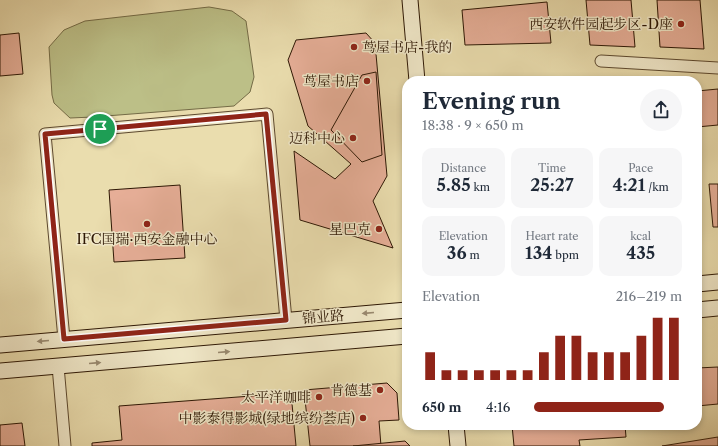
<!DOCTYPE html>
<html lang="en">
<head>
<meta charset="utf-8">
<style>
	:root { --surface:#fff; --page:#f6f6f7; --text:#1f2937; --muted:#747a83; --accent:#8f2418 }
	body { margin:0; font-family:"Libre Caslon Text","Noto Serif SC",serif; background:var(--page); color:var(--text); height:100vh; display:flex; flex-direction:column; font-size:15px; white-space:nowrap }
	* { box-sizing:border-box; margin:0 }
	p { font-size:13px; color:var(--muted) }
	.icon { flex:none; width:22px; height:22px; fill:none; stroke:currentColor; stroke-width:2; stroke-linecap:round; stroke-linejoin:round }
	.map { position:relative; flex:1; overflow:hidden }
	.drawer { position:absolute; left:402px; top:76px; width:300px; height:354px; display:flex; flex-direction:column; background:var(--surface); border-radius:16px; box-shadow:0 2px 6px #0003 }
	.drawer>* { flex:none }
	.pin { position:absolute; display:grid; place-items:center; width:34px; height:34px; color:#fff; margin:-17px; border:2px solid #fff; border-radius:50%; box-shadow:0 1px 4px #0007 }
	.round { display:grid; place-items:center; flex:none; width:42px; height:42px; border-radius:21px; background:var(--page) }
	.headline { display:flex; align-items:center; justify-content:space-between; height:68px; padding:0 20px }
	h1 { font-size:22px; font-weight:700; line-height:30px }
	.metrics { display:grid; grid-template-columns:repeat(3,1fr); gap:6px; height:68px; padding:4px 20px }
	.metrics div { display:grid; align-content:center; border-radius:10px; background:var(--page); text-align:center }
	.metrics b { font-size:17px; font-weight:700 }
	.metrics small { font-size:11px; font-weight:400 }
	.metrics p { font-size:11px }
	.chart { height:112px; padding:8px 20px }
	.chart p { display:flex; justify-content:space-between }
	.chart svg { width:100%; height:72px; margin-top:4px; stroke:var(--accent); stroke-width:6 }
	ul { padding:0 20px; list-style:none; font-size:13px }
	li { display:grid; grid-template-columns:64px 48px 1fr; align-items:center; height:30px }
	li i { height:10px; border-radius:5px; background:var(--accent) }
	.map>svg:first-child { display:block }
	.green { fill:#bcbf87; stroke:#746b46 }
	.building { fill:#e6ae97; stroke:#2d1704 }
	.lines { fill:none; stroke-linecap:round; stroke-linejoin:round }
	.street-casing { stroke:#5c482e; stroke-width:13 }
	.secondary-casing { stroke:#2d1704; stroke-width:17 }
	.street { stroke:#f1e9ca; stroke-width:11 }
	.secondary { stroke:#f1e9ca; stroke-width:15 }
	.oneway { fill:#998a71 }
	.route-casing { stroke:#fff; stroke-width:8 }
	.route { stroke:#8f2418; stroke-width:5 }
	.poi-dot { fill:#8f2418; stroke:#f1e9ca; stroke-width:1.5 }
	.labels { text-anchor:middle; stroke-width:3; stroke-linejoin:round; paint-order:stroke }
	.poi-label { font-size:14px; fill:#2d1704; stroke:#f1e9ca; text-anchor:end }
	.street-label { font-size:14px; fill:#2d1704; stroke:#f1e9ca }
</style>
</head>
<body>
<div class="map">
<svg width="718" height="446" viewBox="0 0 718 446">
	<rect width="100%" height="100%" fill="#eaddae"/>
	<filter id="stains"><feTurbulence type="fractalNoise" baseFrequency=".005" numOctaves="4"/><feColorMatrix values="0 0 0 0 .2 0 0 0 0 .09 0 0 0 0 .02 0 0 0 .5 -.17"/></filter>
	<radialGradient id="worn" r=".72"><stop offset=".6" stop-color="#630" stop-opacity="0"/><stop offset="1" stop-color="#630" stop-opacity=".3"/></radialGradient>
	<polygon class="green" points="209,7 232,11 246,21 254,77 250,92 234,106 93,117 70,118 54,103 52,95 49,47 64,30 85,21"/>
	<g class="building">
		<polygon points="586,0 631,0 635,47 590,45"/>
		<polygon points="657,0 700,0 704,49 660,47"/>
		<polygon points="547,2 551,43 465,45 462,10"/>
		<polygon points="19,33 23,74 0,76 0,35"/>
		<polygon points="366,33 375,43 387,176 373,201 393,248 300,220 294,151 335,179 351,164 308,126 288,60 296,40"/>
		<polygon points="376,72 382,155 362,162 331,130 362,75"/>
		<polygon points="718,89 718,125 697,127 697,91"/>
		<polygon points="709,184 718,184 718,227 713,227"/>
		<polygon points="180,185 185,258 114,262 109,190"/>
		<polygon points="718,367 718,404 697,406 697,368"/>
		<polygon points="387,383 397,393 399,420 379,421 381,446 310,446 304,390"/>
		<polygon points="291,393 296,446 92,446 92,443 122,440 119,406"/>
		<polygon points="22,423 25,446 0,446 0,425"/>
		<polygon points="512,425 625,425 626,437 579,440 580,446 514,446"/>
		<polygon points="718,437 718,446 662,446"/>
		<polygon points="405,441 410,446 353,446"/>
	</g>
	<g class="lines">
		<defs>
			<g id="street">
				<polyline points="601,61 718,68"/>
				<polyline points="64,339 45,134 267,114 286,320"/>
				<polyline points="58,366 65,446"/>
			</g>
			<g id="secondary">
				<polyline points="410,0 417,81"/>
				<polyline points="697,284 718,282"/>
				<polyline points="697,310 718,308"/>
				<polyline points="0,345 407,310"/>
				<polyline points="0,371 407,336"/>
				<polyline points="456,425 458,446"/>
			</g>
		</defs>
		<use href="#street" class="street-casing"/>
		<use href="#secondary" class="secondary-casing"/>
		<use href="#street" class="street"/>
		<use href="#secondary" class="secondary"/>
	</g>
	<defs><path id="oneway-solid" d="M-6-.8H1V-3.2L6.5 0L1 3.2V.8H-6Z"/></defs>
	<g class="oneway">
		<use href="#oneway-solid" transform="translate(368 313) rotate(175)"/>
		<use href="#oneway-solid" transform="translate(43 341) rotate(175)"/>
		<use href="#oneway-solid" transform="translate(224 352) rotate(-5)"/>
		<use href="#oneway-solid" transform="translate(95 363) rotate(-5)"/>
	</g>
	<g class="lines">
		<defs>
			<polygon id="route" points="266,114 286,320 64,339 45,134"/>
		</defs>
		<use href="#route" class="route-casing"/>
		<use href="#route" class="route"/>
	</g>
	<g class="poi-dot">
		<circle cx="681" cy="24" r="4"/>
		<circle cx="354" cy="47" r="4"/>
		<circle cx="367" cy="81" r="4"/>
		<circle cx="353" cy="138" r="4"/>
		<circle cx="147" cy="224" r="4"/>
		<circle cx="379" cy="229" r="4"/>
		<circle cx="380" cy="390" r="4"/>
		<circle cx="319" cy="397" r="4"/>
		<circle cx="363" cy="418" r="4"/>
	</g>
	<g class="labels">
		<g class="poi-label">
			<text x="673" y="29">西安软件园起步区-D座</text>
			<text x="362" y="52" text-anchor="start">茑屋书店-我的</text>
			<text x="359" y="86">茑屋书店</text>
			<text x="345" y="143">迈科中心</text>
			<text x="371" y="234">星巴克</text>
			<text x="147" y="244" text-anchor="middle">IFC国瑞·西安金融中心</text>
			<text x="372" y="395">肯德基</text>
			<text x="311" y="402">太平洋咖啡</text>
			<text x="355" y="423">中影泰得影城(绿地缤纷荟店)</text>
		</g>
		<g class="street-label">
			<text transform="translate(323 317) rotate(-5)" y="5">锦业路</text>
		</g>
	</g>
	<rect width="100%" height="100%" filter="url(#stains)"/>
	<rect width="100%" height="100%" fill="url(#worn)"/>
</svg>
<div class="pin" style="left:100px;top:129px;background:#1e9e55"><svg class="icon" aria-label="arrive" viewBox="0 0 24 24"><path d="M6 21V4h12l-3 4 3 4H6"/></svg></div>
<section class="drawer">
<div class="headline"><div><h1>Evening run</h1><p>18:38 · 9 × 650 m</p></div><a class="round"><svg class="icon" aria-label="share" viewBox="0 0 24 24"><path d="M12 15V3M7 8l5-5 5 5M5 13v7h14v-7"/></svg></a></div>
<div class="metrics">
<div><p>Distance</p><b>5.85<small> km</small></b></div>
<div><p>Time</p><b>25:27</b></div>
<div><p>Pace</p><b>4:21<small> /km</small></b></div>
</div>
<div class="metrics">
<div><p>Elevation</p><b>36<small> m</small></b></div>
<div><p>Heart rate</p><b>134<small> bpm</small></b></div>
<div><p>kcal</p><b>435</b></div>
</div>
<div class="chart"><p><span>Elevation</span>216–219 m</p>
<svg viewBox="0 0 160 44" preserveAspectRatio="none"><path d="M5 44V27M15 44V38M25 44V38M35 44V38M45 44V38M55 44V38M65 44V38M75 44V27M85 44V17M95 44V17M105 44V27M115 44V27M125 44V27M135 44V17M145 44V6M155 44V6"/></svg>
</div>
<ul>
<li><b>650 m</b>4:16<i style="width:88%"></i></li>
</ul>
</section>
</div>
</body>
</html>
